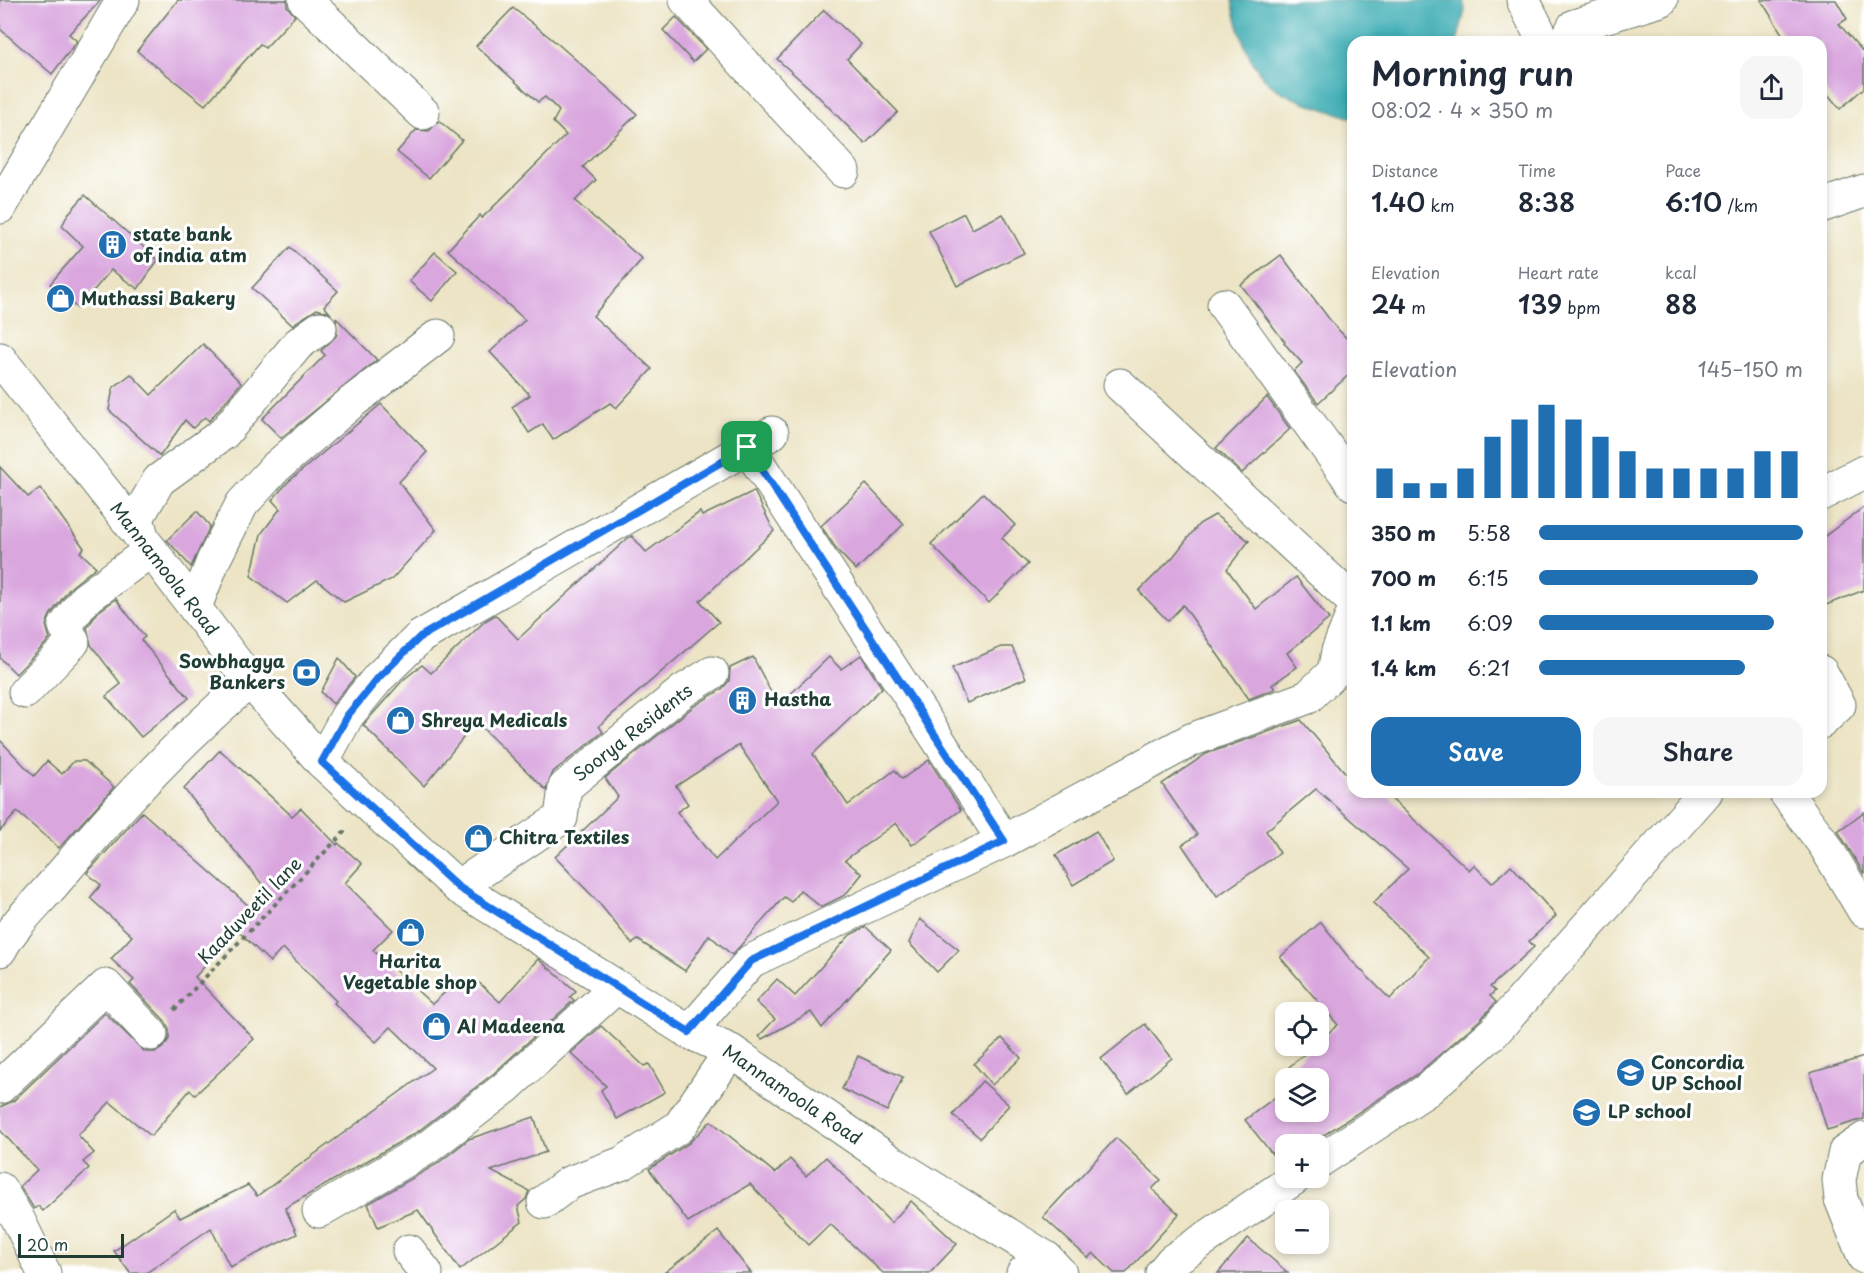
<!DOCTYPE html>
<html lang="en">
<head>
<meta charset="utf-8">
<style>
	:root { --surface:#fff; --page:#f6f6f7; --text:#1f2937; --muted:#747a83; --accent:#1f6fb2 }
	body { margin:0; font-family:"Playpen Sans",sans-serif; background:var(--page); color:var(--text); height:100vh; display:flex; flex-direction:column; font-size:22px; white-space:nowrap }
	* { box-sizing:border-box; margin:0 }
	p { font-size:20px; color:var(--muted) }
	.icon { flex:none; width:33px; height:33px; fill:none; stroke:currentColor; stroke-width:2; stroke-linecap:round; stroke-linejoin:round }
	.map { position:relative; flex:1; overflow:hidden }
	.panel { position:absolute; left:1347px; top:36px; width:480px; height:762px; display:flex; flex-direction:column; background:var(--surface); border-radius:18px; box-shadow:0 3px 9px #0003 }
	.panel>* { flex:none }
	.buttons { position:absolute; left:1275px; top:1002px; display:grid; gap:12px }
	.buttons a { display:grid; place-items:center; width:54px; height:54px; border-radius:12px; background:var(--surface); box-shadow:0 3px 9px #0003; font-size:30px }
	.scale { position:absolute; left:18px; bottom:15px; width:106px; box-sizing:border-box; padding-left:6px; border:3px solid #1f3d34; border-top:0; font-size:16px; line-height:21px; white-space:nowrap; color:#1f3d34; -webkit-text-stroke:4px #fff; paint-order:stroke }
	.pin { position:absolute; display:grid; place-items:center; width:51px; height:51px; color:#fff; margin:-26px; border-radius:12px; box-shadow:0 3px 9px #0006 }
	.round { display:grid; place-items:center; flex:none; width:63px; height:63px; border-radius:18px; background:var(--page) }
	.overview { display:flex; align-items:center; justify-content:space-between; height:102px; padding:0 24px }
	h1 { font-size:33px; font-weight:600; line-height:45px }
	.metrics { display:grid; grid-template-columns:repeat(3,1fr); gap:9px; height:102px; padding:6px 24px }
	.metrics div { display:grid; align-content:center }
	.metrics b { font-size:26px; font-weight:600 }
	.metrics small { font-size:16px; font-weight:400 }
	.metrics p { font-size:16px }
	.chart { height:168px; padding:12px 24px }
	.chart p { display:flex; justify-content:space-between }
	.chart svg { width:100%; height:108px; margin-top:6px; stroke:var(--accent); stroke-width:6 }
	.button { display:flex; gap:12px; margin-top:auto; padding:12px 24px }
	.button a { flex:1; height:69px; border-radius:18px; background:var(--accent); color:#fff; font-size:24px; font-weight:600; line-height:69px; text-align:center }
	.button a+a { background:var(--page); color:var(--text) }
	ul { padding:0 24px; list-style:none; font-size:20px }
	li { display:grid; grid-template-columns:96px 72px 1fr; align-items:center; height:45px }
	li i { height:15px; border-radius:8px; background:var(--accent) }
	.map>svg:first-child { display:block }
	.water { fill:#3aacb2; stroke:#2c7473; stroke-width:1.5 }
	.building { fill:#d9a6de; fill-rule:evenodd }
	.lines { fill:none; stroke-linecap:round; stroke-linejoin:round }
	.street-casing { stroke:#677767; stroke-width:35 }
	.secondary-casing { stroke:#677767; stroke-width:35 }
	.path { stroke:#677767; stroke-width:4; stroke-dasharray:4.5 4.5; stroke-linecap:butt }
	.street { stroke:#fff; stroke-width:33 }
	.secondary { stroke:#fff; stroke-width:33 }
	.route-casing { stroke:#fff; stroke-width:12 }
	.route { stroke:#1a73e8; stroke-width:8 }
	.labels { text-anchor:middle; stroke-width:6; stroke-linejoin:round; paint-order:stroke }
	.poi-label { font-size:18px; font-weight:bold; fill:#1f3d34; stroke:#fff; text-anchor:start }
	.street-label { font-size:18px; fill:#1f3d34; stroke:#fff }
</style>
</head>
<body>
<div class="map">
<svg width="1864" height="1273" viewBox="0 0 1864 1273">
	<rect width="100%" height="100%" fill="#fff"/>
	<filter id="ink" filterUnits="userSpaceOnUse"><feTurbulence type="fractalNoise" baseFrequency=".0167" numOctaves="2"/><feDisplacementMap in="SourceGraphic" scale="12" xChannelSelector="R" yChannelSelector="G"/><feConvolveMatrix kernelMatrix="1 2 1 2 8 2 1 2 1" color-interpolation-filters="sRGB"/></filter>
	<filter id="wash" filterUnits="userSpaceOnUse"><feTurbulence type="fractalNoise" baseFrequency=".008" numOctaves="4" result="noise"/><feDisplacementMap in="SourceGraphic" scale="24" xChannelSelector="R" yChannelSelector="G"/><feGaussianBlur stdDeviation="1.35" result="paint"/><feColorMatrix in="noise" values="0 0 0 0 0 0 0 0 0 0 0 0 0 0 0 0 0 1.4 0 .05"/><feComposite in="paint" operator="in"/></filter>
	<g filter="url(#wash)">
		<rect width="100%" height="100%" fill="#ece4c5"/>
		<path class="water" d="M1232,0h231l2,10 -8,32h-104v76c-25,-8 -73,-20 -89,-40 -18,-21 -27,-52 -32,-78z"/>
		<g id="blocks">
			<g class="building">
				<polygon points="0,0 101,0 69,34 77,41 52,74 0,29"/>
				<polygon points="178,0 287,0 287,6 295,16 265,48 260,44 205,105 137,51"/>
				<polygon points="1761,0 1836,0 1847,19 1839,24 1864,53 1864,88 1840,109 1821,86 1821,42 1787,42"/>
				<polygon points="513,8 558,44 637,114 583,167 596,180 575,201 642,259 593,316 652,369 616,408 610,403 553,440 543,424 529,433 512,407 530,395 490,352 525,320 448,250 480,215 482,218 566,135 553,122 559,111 545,97 538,102 476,46"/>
				<polygon points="824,10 861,44 847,59 898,112 865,144 815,93 777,59"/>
				<polygon points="676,17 706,49 693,62 663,30"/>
				<polygon points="439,121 462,140 429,178 397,152 416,130 429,131"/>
				<polygon points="85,195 158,260 138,289 111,270 78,309 50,284 83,246 62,226 68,214"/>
				<polygon points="964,213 972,229 1003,214 1024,253 957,286 929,231"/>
				<polygon points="290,247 338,291 324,306 330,313 317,309 292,325 252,288"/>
				<polygon points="435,252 457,271 432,301 409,281"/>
				<polygon points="1281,255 1333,324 1353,345 1353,371 1318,403 1294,371 1302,363 1284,343 1285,342 1241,285"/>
				<polygon points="336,318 377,360 281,438 262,419 325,355 321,351 337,335"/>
				<polygon points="203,344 241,383 209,421 205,417 193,428 185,420 160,456 109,410 113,388 131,374 151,395"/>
				<polygon points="1267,397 1290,429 1242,473 1216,448"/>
				<polygon points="381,404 427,452 399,482 436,530 392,579 344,602 317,580 287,603 251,576 261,534 280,509 272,500 288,482"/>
				<polygon points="0,467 28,497 40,488 84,548 80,552 96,567 70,588 50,615 46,625 50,639 16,674 0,658"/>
				<polygon points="866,484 904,524 856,570 837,550 821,526"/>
				<polygon points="754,491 774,531 700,601 719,622 599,726 603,732 553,772 546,790 476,722 424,786 363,725 403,680 422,665 431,673 485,621 495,615 518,639 628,538 632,536 646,552 700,512 702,516"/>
				<polygon points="983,493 1015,525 1002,538 1028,564 989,603 931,544"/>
				<polygon points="1864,507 1864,590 1821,607 1821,539"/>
				<polygon points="197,511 210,526 191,567 167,540"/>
				<polygon points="1215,515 1249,541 1227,569 1256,609 1296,577 1329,619 1287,653 1297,667 1272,685 1275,689 1249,699 1183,605 1168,621 1139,591 1173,557 1199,524"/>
				<polygon points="116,599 145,637 141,640 189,698 141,737 106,696 121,684 91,645 87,628 98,612"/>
				<polygon points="1001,647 1012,647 1026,678 967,703 952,668"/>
				<path d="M861,655l21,33 -69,66 35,51 47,-35 7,9 27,-19 32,50 -49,35 -16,-22 -51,37 17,14 -17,21 -24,12 -21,-17 -9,12 -7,-5 -52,58 -23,-20 -24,36 -47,-31 -6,4 -33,-41 -44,-46 63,-60 -13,-19 89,-72 28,-17 7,-8 1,-13 23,-11 25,49 51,-49 12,12zM739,745l38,56 -62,59 -38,-48 11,-8 -12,-18z"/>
				<polygon points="339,658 355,677 333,704 321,692"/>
				<polygon points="1301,720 1353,782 1353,792 1384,792 1469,870 1474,865 1492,883 1511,865 1556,916 1529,941 1534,947 1490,987 1495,991 1490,996 1496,1002 1481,1019 1416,1075 1310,1144 1286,1144 1286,1162 1281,1165 1245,1120 1286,1089 1286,1112 1318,1112 1318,1078 1298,1078 1289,1067 1314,1046 1318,1046 1318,1041 1338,1025 1280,957 1321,922 1349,958 1390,999 1429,957 1373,903 1408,869 1316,789 1266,831 1280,853 1217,896 1182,845 1197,835 1162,784 1206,754"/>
				<polygon points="0,740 34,776 47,761 62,774 74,761 85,761 114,787 59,848 17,812 0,831"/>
				<polygon points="220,750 292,816 301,808 337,845 338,843 362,864 345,883 393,930 373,950 432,1004 451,987 476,980 500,1002 538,959 576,991 570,997 574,1000 493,1074 417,1132 285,1208 297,1234 230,1267 211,1228 146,1273 130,1273 114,1251 174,1209 180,1218 248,1185 257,1196 433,1068 391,1027 376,1042 334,1003 336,1001 283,948 270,962 237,930 195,977 254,1039 195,1095 190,1090 151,1136 110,1102 78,1135 94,1153 83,1162 89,1168 43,1211 38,1206 34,1209 20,1186 37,1170 0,1130 0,1107 13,1101 105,1013 145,1052 156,1052 164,1047 169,1039 169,1029 165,1021 130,984 134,980 111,959 132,936 90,898 101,885 87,873 142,812 250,907 267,890 184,789"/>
				<polygon points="1864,812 1864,874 1838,831"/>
				<polygon points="1096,831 1113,861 1073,885 1056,855"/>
				<polygon points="920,919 959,950 937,972 909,943"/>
				<polygon points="866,927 891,950 822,1028 811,1012 762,1039 759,1036 775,1019 756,1002 777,979 795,996 850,935"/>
				<polygon points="1145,1024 1172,1058 1128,1094 1101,1059"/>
				<polygon points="601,1026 644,1066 649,1064 665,1092 617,1119 601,1090 606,1086 571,1053"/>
				<polygon points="1002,1038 1021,1058 992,1085 974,1064"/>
				<polygon points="858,1056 903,1077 887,1111 842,1089"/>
				<polygon points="1864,1057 1864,1119 1827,1130 1810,1073"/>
				<polygon points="982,1081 1009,1105 980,1138 953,1115"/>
				<polygon points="534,1117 546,1152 491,1171 529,1191 526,1199 518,1206 522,1222 460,1270 418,1210 378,1227 368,1204 437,1164 469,1139"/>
				<polygon points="711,1121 775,1173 790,1159 806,1176 826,1157 891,1223 911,1201 957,1244 930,1273 883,1273 830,1224 808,1245 750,1184 688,1222 649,1169 689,1143"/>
				<polygon points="1116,1138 1161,1180 1152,1189 1179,1214 1126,1273 1114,1273 1093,1253 1088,1258 1043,1217"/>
				<polygon points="718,1231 751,1273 664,1273"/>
				<polygon points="1248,1238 1288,1273 1218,1273"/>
			</g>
		</g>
	</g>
	<g filter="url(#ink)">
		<use href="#blocks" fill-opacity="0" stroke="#677767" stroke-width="1.5"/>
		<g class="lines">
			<defs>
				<g id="street">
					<polyline points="305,0 423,113"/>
					<polyline points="686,0 843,171"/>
					<polyline points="1523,0 1544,42"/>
					<polyline points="1566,42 1574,26 1661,0"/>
					<polyline points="1821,206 1864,191"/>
					<polyline points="0,207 123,0"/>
					<polyline points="1224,305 1353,484"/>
					<polyline points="1120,385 1353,601"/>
					<polyline points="747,446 1004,841"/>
					<polyline points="1821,494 1864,472"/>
					<polyline points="143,540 137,518 159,480 224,433 298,344 320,328"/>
					<polyline points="195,607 213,561 242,504 275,468 352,402 438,336"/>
					<polyline points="1821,672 1839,705 1821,722"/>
					<polyline points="25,692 73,642 65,626 85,599 151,550"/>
					<polyline points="322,762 347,716 379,677 420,637 772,433"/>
					<polyline points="1785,792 1824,844 1864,911"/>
					<polyline points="458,887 561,818 565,787 683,691 712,673"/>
					<path d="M0,950c13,-25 37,-47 55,-68 60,-72 124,-141 195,-201"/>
					<polyline points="689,1032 751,961 1004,841 1191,740 1308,697 1334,672 1338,651 1353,613"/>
					<polyline points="0,1087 106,986 151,1034"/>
					<polyline points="1864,1139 1845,1152 1839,1180 1841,1199 1864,1257"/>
					<polyline points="1318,1162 1427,1090 1494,1032 1706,792"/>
					<polyline points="0,1189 18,1219 44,1273"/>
					<polyline points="544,1202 569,1183 623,1163 679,1127 731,1051"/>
					<polyline points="319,1211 427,1148 505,1088 616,987"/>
					<polyline points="409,1251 426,1273"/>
					<polyline points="1023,1273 1046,1258"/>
					<polyline points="1162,1273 1172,1261 1295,1178"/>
				</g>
				<polyline id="secondary" points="0,359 151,550 250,681 322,762 458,887 689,1032 731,1051 890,1161 1046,1258 1060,1273"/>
			</defs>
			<use href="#street" class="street-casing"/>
			<use href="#secondary" class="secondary-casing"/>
			<polyline class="path" points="174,1010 345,831"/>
			<use href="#street" class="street"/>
			<use href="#secondary" class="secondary"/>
		</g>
	</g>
	<g class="lines" filter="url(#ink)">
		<defs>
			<polygon id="route" points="747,447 1004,841 751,961 689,1032 458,887 322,762 347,716 379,677 420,637"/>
		</defs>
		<use href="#route" class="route-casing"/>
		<use href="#route" class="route"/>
	</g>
	<defs>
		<symbol id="building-disc" viewBox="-11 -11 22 22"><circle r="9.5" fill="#1f6fb2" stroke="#fff"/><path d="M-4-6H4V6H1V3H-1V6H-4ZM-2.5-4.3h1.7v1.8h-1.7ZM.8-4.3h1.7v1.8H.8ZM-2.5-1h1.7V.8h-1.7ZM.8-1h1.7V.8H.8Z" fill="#fff"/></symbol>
		<symbol id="shop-disc" viewBox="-11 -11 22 22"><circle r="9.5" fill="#1f6fb2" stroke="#fff"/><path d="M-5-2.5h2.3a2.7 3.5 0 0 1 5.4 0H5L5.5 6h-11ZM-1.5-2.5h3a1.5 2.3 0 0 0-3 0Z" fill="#fff"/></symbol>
		<symbol id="bank-disc" viewBox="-11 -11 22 22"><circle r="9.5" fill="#1f6fb2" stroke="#fff"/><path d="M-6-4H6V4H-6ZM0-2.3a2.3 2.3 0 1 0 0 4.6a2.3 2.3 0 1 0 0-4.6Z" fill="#fff"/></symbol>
		<symbol id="school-disc" viewBox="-11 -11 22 22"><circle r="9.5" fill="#1f6fb2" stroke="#fff"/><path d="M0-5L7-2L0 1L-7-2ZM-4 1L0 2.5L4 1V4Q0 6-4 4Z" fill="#fff"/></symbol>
	</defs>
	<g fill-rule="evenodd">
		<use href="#building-disc" x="96" y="228" width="33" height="33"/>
		<use href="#shop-disc" x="44" y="282" width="33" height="33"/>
		<use href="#bank-disc" x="290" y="656" width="33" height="33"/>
		<use href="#building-disc" x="726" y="684" width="33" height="33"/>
		<use href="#shop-disc" x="384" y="704" width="33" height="33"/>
		<use href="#shop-disc" x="462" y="822" width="33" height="33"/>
		<use href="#shop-disc" x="394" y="916" width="33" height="33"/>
		<use href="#shop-disc" x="420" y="1010" width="33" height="33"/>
		<use href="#school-disc" x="1614" y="1056" width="33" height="33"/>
		<use href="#school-disc" x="1570" y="1096" width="33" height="33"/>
	</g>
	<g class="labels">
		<g class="poi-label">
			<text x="133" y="241">state bank<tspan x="133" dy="21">of india atm</tspan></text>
			<text x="81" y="305">Muthassi Bakery</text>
			<text x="285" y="668" text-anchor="end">Sowbhagya<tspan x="285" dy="21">Bankers</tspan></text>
			<text x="764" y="706">Hastha</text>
			<text x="421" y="727">Shreya Medicals</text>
			<text x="499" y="844">Chitra Textiles</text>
			<text x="410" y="968" text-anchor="middle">Harita<tspan x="410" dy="21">Vegetable shop</tspan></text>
			<text x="457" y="1033">Al Madeena</text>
			<text x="1651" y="1069">Concordia<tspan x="1651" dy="21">UP School</tspan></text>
			<text x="1608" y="1118">LP school</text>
		</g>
		<g class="street-label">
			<text transform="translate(164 569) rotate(52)" y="6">Mannamoola Road</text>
			<text transform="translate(633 733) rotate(-38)" y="6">Soorya Residents</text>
			<text transform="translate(250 911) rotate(-46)" y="6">Kaaduveetil lane</text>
			<text transform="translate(792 1095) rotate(34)" y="6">Mannamoola Road</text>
		</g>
	</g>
</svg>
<div class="buttons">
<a><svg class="icon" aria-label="locate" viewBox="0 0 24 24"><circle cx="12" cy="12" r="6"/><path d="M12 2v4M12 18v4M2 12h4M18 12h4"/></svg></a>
<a><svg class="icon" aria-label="layers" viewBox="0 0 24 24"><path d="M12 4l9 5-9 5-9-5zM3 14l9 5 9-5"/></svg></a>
<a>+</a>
<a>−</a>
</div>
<div class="scale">20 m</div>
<div class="pin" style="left:747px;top:447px;background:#1e9e55"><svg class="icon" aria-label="arrive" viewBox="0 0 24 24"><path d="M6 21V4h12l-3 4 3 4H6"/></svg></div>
<section class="panel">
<div class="overview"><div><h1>Morning run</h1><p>08:02 · 4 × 350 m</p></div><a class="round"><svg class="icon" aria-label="share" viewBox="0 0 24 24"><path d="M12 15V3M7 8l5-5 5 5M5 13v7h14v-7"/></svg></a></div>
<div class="metrics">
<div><p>Distance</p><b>1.40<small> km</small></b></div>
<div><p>Time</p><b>8:38</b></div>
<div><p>Pace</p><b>6:10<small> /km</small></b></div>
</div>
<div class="metrics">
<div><p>Elevation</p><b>24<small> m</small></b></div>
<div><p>Heart rate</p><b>139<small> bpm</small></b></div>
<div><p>kcal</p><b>88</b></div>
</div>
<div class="chart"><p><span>Elevation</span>145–150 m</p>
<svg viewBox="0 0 160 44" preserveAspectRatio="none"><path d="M5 44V32M15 44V38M25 44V38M35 44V32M45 44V19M55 44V12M65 44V6M75 44V12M85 44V19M95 44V25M105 44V32M115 44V32M125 44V32M135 44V32M145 44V25M155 44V25"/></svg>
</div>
<ul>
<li><b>350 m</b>5:58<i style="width:100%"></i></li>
<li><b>700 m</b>6:15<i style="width:83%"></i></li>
<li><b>1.1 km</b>6:09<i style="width:89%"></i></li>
<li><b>1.4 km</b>6:21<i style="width:78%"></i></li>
</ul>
<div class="button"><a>Save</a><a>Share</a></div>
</section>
</div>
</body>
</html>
